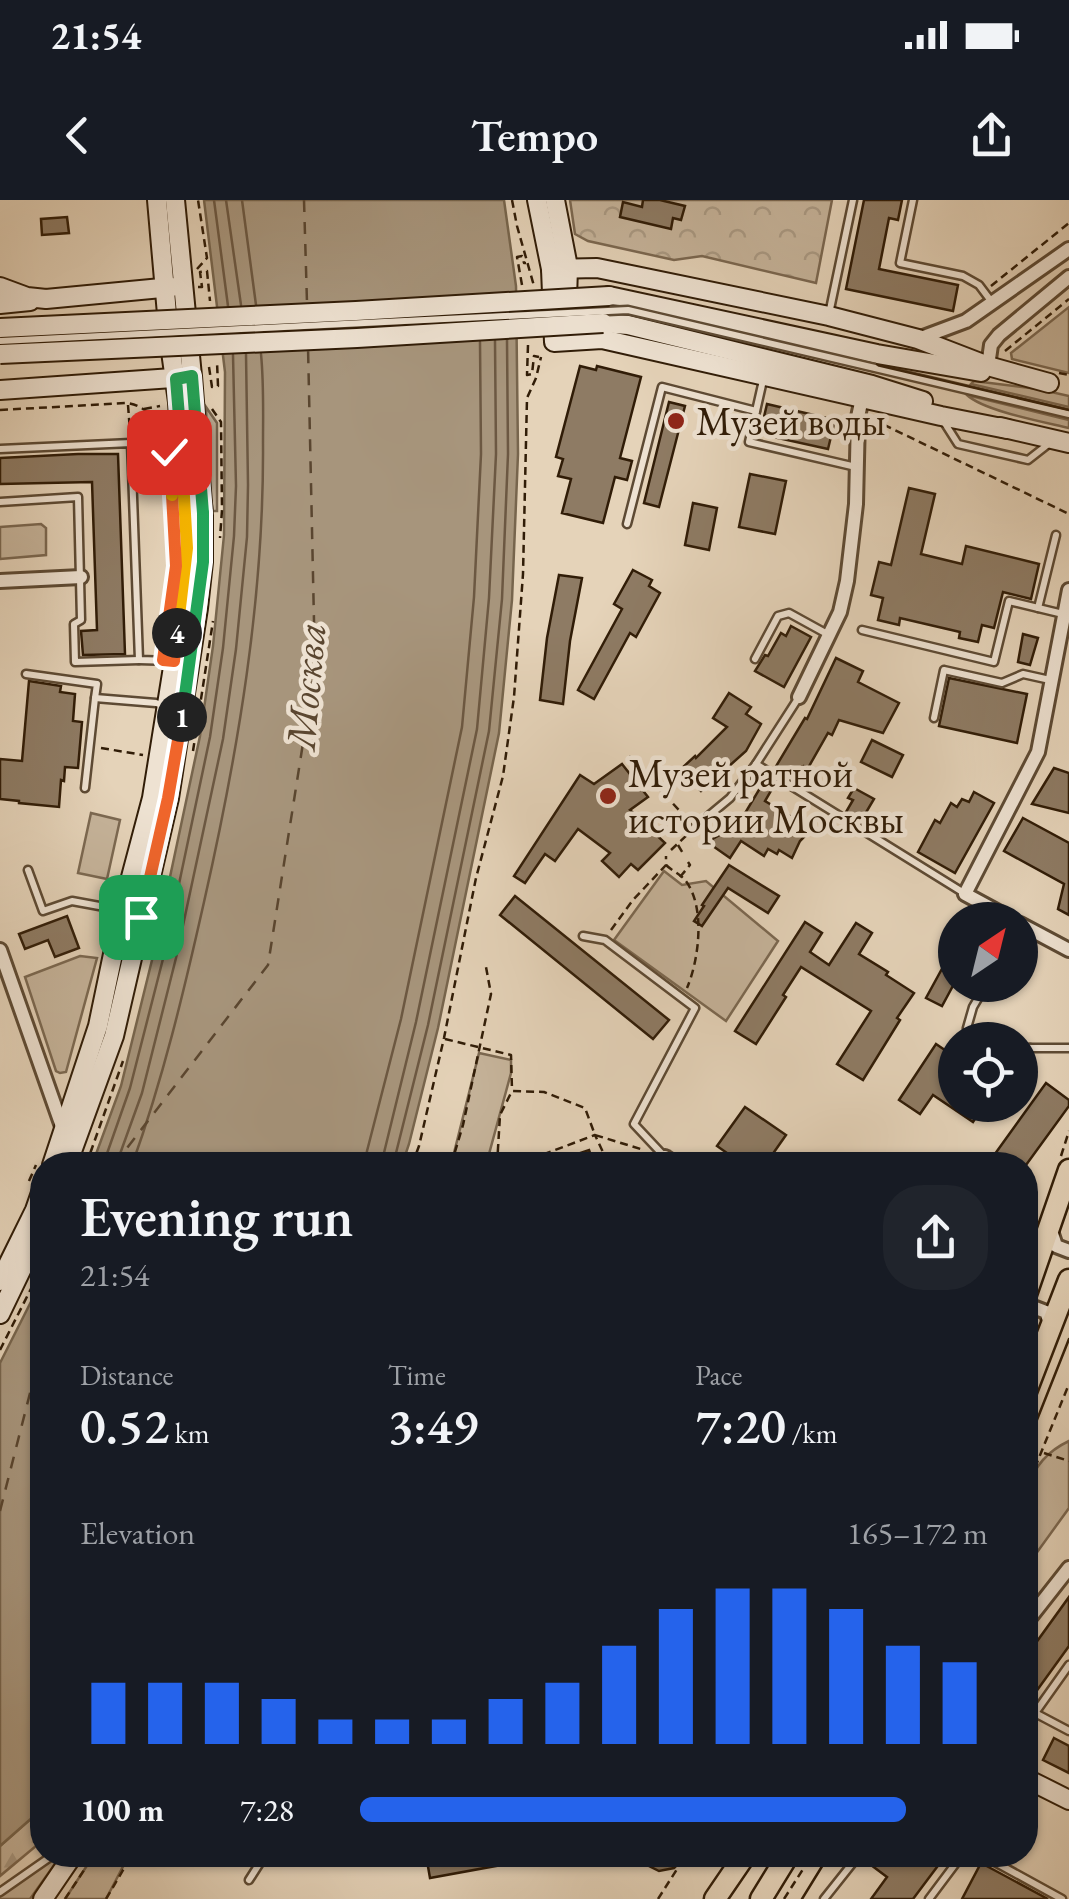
<!DOCTYPE html>
<html lang="en">
<head>
<meta charset="utf-8">
<style>
	:root { --surface:#171b24; --page:#20242c; --text:#f1f3f6; --muted:#9ea1a6; --accent:#2563eb }
	body { margin:0; font-family:"EB Garamond",serif; background:var(--page); color:var(--text); height:100vh; display:flex; flex-direction:column; font-size:38px; white-space:nowrap }
	* { box-sizing:border-box; margin:0 }
	p { font-size:32px; color:var(--muted) }
	.icon { flex:none; width:55px; height:55px; fill:none; stroke:currentColor; stroke-width:2; stroke-linecap:round; stroke-linejoin:round }
	.map { position:relative; flex:1; overflow:hidden }
	.details { position:absolute; left:30px; top:952px; width:1008px; height:715px; display:flex; flex-direction:column; background:var(--surface); border-radius:40px; box-shadow:0 2px 8px #0004 }
	.details>* { flex:none }
	.needle { width:65px; rotate:35deg }
	.buttons { position:absolute; left:938px; top:702px; display:grid; gap:20px }
	.buttons a { display:grid; place-items:center; width:100px; height:100px; border-radius:50%; background:var(--surface); box-shadow:0 2px 8px #0004; font-size:50px }
	.pin { position:absolute; display:grid; place-items:center; width:85px; height:85px; color:#fff; margin:-42px; border-radius:20px; box-shadow:0 5px 15px #0006 }
	.km { position:absolute; width:50px; height:50px; margin:-25px; border-radius:50%; background:#222; color:#fff; font-size:28px; line-height:50px; text-align:center }
	.round { display:grid; place-items:center; flex:none; width:105px; height:105px; border-radius:40px; background:var(--page) }
	.headline { display:flex; align-items:center; justify-content:space-between; height:170px; padding:0 50px }
	h1 { font-size:55px; font-weight:600; line-height:75px }
	.stats { display:grid; grid-template-columns:repeat(3,1fr); gap:15px; height:170px; padding:10px 50px }
	.stats div { display:grid; align-content:center }
	.stats b { font-size:50px; font-weight:600 }
	.stats small { font-size:28px; font-weight:400 }
	.stats p { font-size:28px }
	.chart { height:280px; padding:20px 50px }
	.chart p { display:flex; justify-content:space-between }
	.chart svg { width:100%; height:180px; margin-top:10px; stroke:var(--accent); stroke-width:6 }
	ul { padding:0 50px; list-style:none; font-size:32px }
	li { display:grid; grid-template-columns:160px 120px 1fr; align-items:center; height:75px }
	li i { height:25px; border-radius:12px; background:var(--accent) }
	.status { display:flex; justify-content:space-between; align-items:center; height:70px; padding:0 50px; background:var(--surface); direction:ltr }
	.status svg { height:28px; fill:currentColor }
	header { display:flex; justify-content:space-between; align-items:center; height:130px; padding:0 50px; background:var(--surface); font-size:45px; font-weight:600 }
	.map>svg:first-child { display:block }
	.grass { fill:#c6b49b; stroke:#7b6851; stroke-width:2.5 }
	.forest { fill:url(#forest-firs); stroke:#7b6851; stroke-width:2.5 }
	.park { fill:url(#park-crowns); stroke:#7b6851; stroke-width:2.5 }
	.water { fill:#a7957c; stroke:#77654d; stroke-width:2.5 }
	.lines { fill:none; stroke-linecap:round; stroke-linejoin:round }
	.shore { stroke:#6c5842; stroke-width:2.5 }
	.ferry { stroke:#5a4630; stroke-width:2.5; stroke-dasharray:12 10; stroke-linecap:butt }
	.building { fill:#8e7b64; stroke:#301c07; stroke-width:2.5 }
	.lane-casing { stroke:#5d4a34; stroke-width:11 }
	.street-casing { stroke:#5d4a34; stroke-width:18 }
	.secondary-casing { stroke:#301c07; stroke-width:22 }
	.primary-casing { stroke:#301c07; stroke-width:25 }
	.path { stroke:#301c07; stroke-width:2.5; stroke-dasharray:8 5; stroke-linecap:butt }
	.lane { stroke:#eee2d2; stroke-width:6 }
	.street { stroke:#eee2d2; stroke-width:12 }
	.secondary { stroke:#eee2d2; stroke-width:18 }
	.primary { stroke:#e5d3b9; stroke-width:20 }
	.tram { stroke:#301c07; stroke-width:2.5 }
	.lane-bridge-casing { stroke:#5d4a34; stroke-width:11; stroke-linecap:butt }
	.secondary-bridge-casing { stroke:#301c07; stroke-width:22; stroke-linecap:butt }
	.lane-bridge { stroke:#eee2d2; stroke-width:6 }
	.secondary-bridge { stroke:#eee2d2; stroke-width:18 }
	.split-1-casing { stroke:#fff; stroke-width:20 }
	.split-2-casing { stroke:#fff; stroke-width:20 }
	.split-3-casing { stroke:#fff; stroke-width:20 }
	.split-4-casing { stroke:#fff; stroke-width:20 }
	.split-5-casing { stroke:#fff; stroke-width:20 }
	.split-6-casing { stroke:#fff; stroke-width:20 }
	.split-1 { stroke:#f0652b; stroke-width:12 }
	.split-2 { stroke:#22a559; stroke-width:12 }
	.split-3 { stroke:#22a559; stroke-width:12 }
	.split-4 { stroke:#f5b400; stroke-width:12 }
	.split-5 { stroke:#f0652b; stroke-width:12 }
	.split-6 { stroke:#f5b400; stroke-width:12 }
	.poi-dot { fill:#8f2418; stroke:#eee2d2; stroke-width:4 }
	.labels { text-anchor:middle; stroke-width:9; stroke-linejoin:round; paint-order:stroke }
	.poi-label { font-size:40px; fill:#301c07; stroke:#eee2d2; text-anchor:start }
	.water-label { font-size:42px; font-style:italic; fill:#5a4630; stroke:#eee2d2 }
</style>
</head>
<body>
<div class="status"><b>21:54</b><svg viewBox="0 0 49 12"><path d="M0 12V9h3v3zM5 12V6h3v6zM10 12V3h3v9zM15 12V0h3v12zM26 1h20v11H26zM47 4h2v5h-2z"/></svg></div>
<header><svg class="icon" aria-label="back" viewBox="0 0 24 24"><path d="M15 5l-7 7 7 7"/></svg>Tempo<svg class="icon" aria-label="share" viewBox="0 0 24 24"><path d="M12 15V3M7 8l5-5 5 5M5 13v7h14v-7"/></svg></header>
<div class="map">
<svg width="1069" height="1699" viewBox="0 0 1069 1699">
	<defs>
		<pattern id="forest-firs" width="22" height="20" patternUnits="userSpaceOnUse" patternTransform="scale(2.5)"><rect width="22" height="20" fill="#c6b49b"/><path d="M5 1l3.5 6h-7zM16 11l3.5 6h-7z" fill="#aa9a84"/></pattern>
		<pattern id="park-crowns" width="20" height="18" patternUnits="userSpaceOnUse" patternTransform="scale(2.5)"><rect width="20" height="18" fill="#c6b49b"/><path d="M2 6a3 3 0 1 1 6 0M12 15a3 3 0 1 1 6 0" fill="none" stroke="#aa9a84"/></pattern>
	</defs>
	<rect width="100%" height="100%" fill="#e5d3b9"/>
	<filter id="stains"><feTurbulence type="fractalNoise" baseFrequency=".002" numOctaves="4"/><feColorMatrix values="0 0 0 0 .2 0 0 0 0 .09 0 0 0 0 .02 0 0 0 .5 -.17"/></filter>
	<radialGradient id="worn" r=".72"><stop offset=".6" stop-color="#630" stop-opacity="0"/><stop offset="1" stop-color="#630" stop-opacity=".3"/></radialGradient>
	<g class="grass">
		<polygon points="1069,107 1069,173 1012,159 1011,153"/>
		<polygon points="974,181 1038,189 1069,196 1069,207 971,184"/>
		<path d="M967,195l102,25v8c-25,-6 -85,-17 -102,-33z"/>
		<polygon points="206,207 217,223 217,311 213,311 208,283"/>
		<polygon points="41,324 46,328 46,355 0,359 0,327"/>
		<polygon points="91,613 120,620 107,679 78,673"/>
		<polygon points="664,671 682,685 706,681 778,741 726,821 614,740"/>
		<polygon points="80,756 97,758 66,872 60,873 56,871 25,777"/>
		<polygon points="479,853 511,860 511,873 486,965 451,965"/>
		<path d="M1069,1241v67l-44,61c0,-51 -11,-102 44,-128z"/>
		<polygon points="53,1655 57,1657 57,1661 30,1699 0,1699 0,1692"/>
		<polygon points="94,1655 129,1655 106,1699 65,1699"/>
	</g>
	<polygon class="forest" points="42,1609 42,1641 0,1676 0,1646"/>
	<polygon class="park" points="570,0 832,0 816,83 702,56 674,60 588,41 575,34"/>
	<g class="water">
		<polygon points="204,0 504,0 516,86 518,254 512,400 499,533 438,828 409,944 402,965 92,965 121,886 154,752 200,536 213,446 224,335 225,172"/>
		<polygon points="42,1080 42,1609 0,1646 0,1163"/>
	</g>
	<g class="lines">
		<g class="shore">
			<polyline points="214,0 228,106"/>
			<polyline points="226,0 241,105"/>
			<polyline points="242,0 256,105"/>
			<polyline points="103,965 130,888 164,755 210,537 223,448 234,336 236,286 233,155"/>
			<polyline points="116,965 142,893 176,758 223,539 236,449 247,337 248,285 246,154"/>
			<path d="M132,965c31,-86 52,-174 72,-263 34,-150 60,-303 59,-458 0,-30 1,-60 -2,-90"/>
			<polyline points="365,965 367,951 401,819 462,527 474,397 481,254 480,142"/>
			<polyline points="381,965 416,822 477,529 489,398 496,254 495,141"/>
			<polyline points="393,965 428,825 489,531 502,399 508,254 507,140"/>
		</g>
		<g class="ferry">
			<polyline points="304,0 307,103"/>
			<polyline points="114,965 268,765 315,467 308,146"/>
			<polyline points="0,1311 42,1146"/>
		</g>
	</g>
	<g class="building">
		<polygon points="643,0 660,0 685,6 681,20 673,18 671,29 620,17 623,2 642,7"/>
		<polygon points="864,0 902,0 898,20 889,18 879,69 958,85 953,111 846,89"/>
		<polygon points="67,17 69,33 42,35 41,19"/>
		<polygon points="580,166 596,170 597,166 641,177 620,258 632,261 627,280 615,277 603,323 562,313 571,279 558,276 563,259 556,257"/>
		<polygon points="669,202 685,206 659,307 644,303"/>
		<polygon points="767,204 835,220 828,249 760,234"/>
		<polygon points="78,254 118,254 125,454 83,455 81,431 97,430 92,282 0,284 0,258"/>
		<polygon points="750,274 786,281 775,334 739,327"/>
		<polygon points="909,288 935,294 921,354 962,364 966,346 1039,364 1031,399 1003,392 994,428 982,425 978,442 959,438 960,432 900,418 899,425 878,420 883,398 871,395 879,362 891,365"/>
		<polygon points="693,303 717,308 709,350 685,345"/>
		<polygon points="633,370 652,380 649,386 660,393 636,437 630,433 594,499 578,490 622,409 614,404"/>
		<polygon points="559,375 582,378 570,441 563,504 540,500 547,438"/>
		<polygon points="791,426 811,437 784,487 755,471 765,455 768,456 781,433 786,436"/>
		<polygon points="1023,434 1038,438 1030,465 1018,462"/>
		<polygon points="836,458 863,471 858,482 899,503 883,533 839,520 832,535 828,533 808,568 804,566 795,580 775,568 805,518 807,519"/>
		<polygon points="949,478 1027,494 1017,543 939,526"/>
		<polygon points="29,481 61,486 60,492 75,494 73,521 82,522 78,568 65,567 64,581 61,580 59,607 19,603 19,601 0,599 0,559 22,561"/>
		<polygon points="729,493 751,507 746,514 761,524 746,551 701,591 681,569 695,556 696,558 727,527 713,518"/>
		<polygon points="872,540 903,555 892,577 861,562"/>
		<polygon points="622,564 648,597 630,610 665,643 638,670 631,664 619,677 602,661 610,653 578,629 555,661 545,654 525,683 514,676 580,575 594,584"/>
		<polygon points="1054,568 1069,573 1069,613 1032,604"/>
		<polygon points="766,578 775,584 765,601 790,616 787,620 795,625 792,629 804,637 800,641 792,658 779,650 777,654 768,649 764,656 741,641 730,658 707,642 738,625"/>
		<polygon points="854,588 874,599 861,621 846,612 853,600 848,598"/>
		<polygon points="974,592 994,603 955,673 918,652 935,620 940,623 951,603 957,607 962,599 969,602"/>
		<polygon points="1023,618 1069,643 1069,715 1058,709 1064,684 1004,651"/>
		<polygon points="729,665 779,696 768,713 728,688 702,726 694,721 704,706 702,705"/>
		<polygon points="515,696 669,820 653,839 500,715"/>
		<polygon points="67,716 79,748 55,757 48,740 25,749 19,734"/>
		<polygon points="805,722 822,733 810,752 829,765 856,723 872,733 859,754 888,772 886,775 914,793 897,818 900,820 863,880 837,864 871,811 801,767 783,795 786,797 756,844 735,831"/>
		<polygon points="955,745 955,782 942,806 926,798"/>
		<polygon points="936,844 955,857 955,905 984,905 973,922 933,895 920,914 899,900"/>
		<polygon points="1046,883 1069,900 1069,906 1026,965 987,965"/>
		<polygon points="745,907 786,935 765,965 744,965 717,946"/>
		<polygon points="589,950 594,965 551,965 551,963"/>
		<polygon points="1069,1397 1069,1446 1025,1507 1025,1458"/>
		<polygon points="1054,1538 1069,1546 1069,1573 1043,1560"/>
		<polygon points="426,1655 522,1655 523,1661 430,1678"/>
		<polygon points="639,1655 687,1655 674,1668 659,1671 647,1665"/>
		<polygon points="879,1655 946,1655 913,1699 871,1699 887,1677 871,1665"/>
		<polygon points="981,1663 1009,1678 1048,1699 962,1699"/>
	</g>
	<g class="lines">
		<defs>
			<g id="lane">
				<polyline points="913,0 900,63 963,76 979,85 991,101"/>
				<polyline points="829,114 853,0"/>
				<polyline points="875,168 1069,214"/>
				<polyline points="764,176 749,242 856,267"/>
				<polyline points="944,222 958,244 1028,260 1051,242"/>
				<polyline points="0,249 131,243 139,460 173,461"/>
				<polyline points="0,302 78,297 81,420 74,424 75,462 139,460"/>
				<polyline points="627,324 662,187 756,211"/>
				<polyline points="1038,408 1056,335"/>
				<polyline points="862,430 994,462 1009,401 1063,414"/>
				<polyline points="755,459 778,416 789,413 829,435"/>
				<polyline points="26,474 97,484 95,498"/>
				<polyline points="934,518 944,470 1002,483 1023,474 1050,480"/>
				<polyline points="756,564 964,693"/>
				<polyline points="85,588 95,498 156,503 165,506"/>
				<polyline points="694,628 730,598 756,564 799,497"/>
				<polyline points="28,670 43,711 72,701 121,710"/>
				<polyline points="583,736 605,740 695,808 634,924 664,956"/>
				<polyline points="986,785 973,807 967,828 995,840"/>
				<polyline points="1020,848 1069,848"/>
				<polyline points="1020,864 1030,848"/>
				<polyline points="988,915 994,905"/>
				<polyline points="1035,1513 1069,1531"/>
				<polyline points="1025,1527 1069,1465"/>
				<polyline points="982,1655 1062,1699"/>
				<polyline points="249,1680 265,1655"/>
				<polyline points="0,1692 53,1655"/>
				<polyline points="824,1699 859,1655"/>
				<polyline points="929,1699 962,1655"/>
			</g>
			<g id="street">
				<polyline points="918,139 966,121 1069,49"/>
				<polyline points="988,166 991,145 999,135 1069,77"/>
				<polyline points="0,381 81,377"/>
				<polyline points="799,497 840,412 847,381 856,304 858,217 862,198"/>
				<polyline points="1013,720 965,694 1038,552 1069,390"/>
				<polyline points="1020,724 1069,750"/>
				<polyline points="0,750 64,932"/>
				<polyline points="665,957 677,965"/>
				<polyline points="1051,1031 1056,1046 1069,1051"/>
				<polyline points="1025,1110 1033,1107 1046,1112 1051,1125"/>
				<polyline points="1025,1424 1069,1368"/>
			</g>
			<g id="secondary">
				<polyline points="537,0 551,69 554,142 602,139 941,216 1007,229"/>
				<polyline points="555,0 568,67 566,133"/>
				<polyline points="551,69 597,68 829,116 918,139 988,166 1049,183"/>
				<polyline points="0,87 27,97 46,99 172,87"/>
				<polyline points="609,96 877,154 981,172"/>
				<polyline points="0,104 30,101"/>
				<polyline points="603,123 628,125 872,185 923,201"/>
				<polyline points="0,190 187,177"/>
				<polyline points="1000,227 1069,243"/>
				<polyline points="52,965 98,826 122,711 152,598 174,461 187,348 178,202 169,137 157,0"/>
				<polyline points="67,965 114,836 169,598 198,408 203,362 203,316 192,176 175,0"/>
				<polyline points="0,1081 35,1010 42,990"/>
				<polyline points="0,1114 42,1027"/>
				<polyline points="1025,1578 1069,1600"/>
				<polyline points="43,1699 73,1655"/>
			</g>
			<g id="primary">
				<polyline points="1025,1097 1069,970"/>
				<polyline points="1025,1194 1069,1080"/>
				<polyline points="715,1699 745,1655"/>
				<polyline points="761,1699 788,1655"/>
			</g>
		</defs>
		<use href="#lane" class="lane-casing"/>
		<use href="#street" class="street-casing"/>
		<use href="#secondary" class="secondary-casing"/>
		<use href="#primary" class="primary-casing"/>
		<g class="path">
			<polyline points="512,0 517,26 534,86"/>
			<polyline points="197,69 207,58 198,0"/>
			<polyline points="522,85 517,57 522,56 524,63 526,63"/>
			<polyline points="991,86 1069,23"/>
			<polyline points="198,87 202,87 200,72 207,71 210,101"/>
			<polyline points="528,145 527,175 532,174 534,156 539,157"/>
			<polyline points="1005,151 1069,99"/>
			<polyline points="209,167 212,187 218,186 217,162"/>
			<polyline points="1059,173 1069,175"/>
			<polyline points="128,205 130,231"/>
			<polyline points="144,209 160,206"/>
			<polyline points="212,209 221,222 222,310 220,338"/>
			<path d="M0,210l127,-7c19,3 29,16 37,32"/>
			<polyline points="872,219 1069,314"/>
			<polyline points="101,548 143,555"/>
			<polyline points="193,551 213,421"/>
			<polyline points="629,556 689,621"/>
			<polyline points="678,645 684,655"/>
			<polyline points="671,650 688,634"/>
			<path d="M666,665c5,5 14,9 19,15 21,26 14,80 2,108"/>
			<polyline points="680,677 690,665 688,662"/>
			<polyline points="611,730 633,700 666,665 666,656"/>
			<polyline points="445,839 511,855 512,890"/>
			<polyline points="1061,956 1069,931"/>
			<polyline points="531,959 595,935 609,965"/>
			<polyline points="86,965 123,861"/>
			<polyline points="412,965 419,946 444,838 476,678 503,576 514,497 523,374 527,198 536,178 541,157"/>
			<polyline points="451,965 463,925 491,794 486,767"/>
			<polyline points="497,965 500,915 512,891 544,892 585,908 595,935 644,950"/>
			<polyline points="29,981 36,965"/>
			<polyline points="0,1150 42,1067"/>
			<polyline points="1044,1253 1069,1261"/>
			<polyline points="1025,1292 1069,1184"/>
			<polyline points="1025,1446 1033,1435"/>
			<polyline points="65,1699 94,1655"/>
			<polyline points="106,1699 132,1655"/>
			<polyline points="658,1699 686,1655"/>
			<polyline points="784,1699 812,1655"/>
		</g>
		<use href="#lane" class="lane"/>
		<use href="#street" class="street"/>
		<use href="#secondary" class="secondary"/>
		<use href="#primary" class="primary"/>
		<g class="tram">
			<polyline points="0,137 606,105 628,107 1069,210"/>
			<polyline points="1025,1250 1069,1139"/>
			<polyline points="802,1699 829,1655"/>
		</g>
		<defs>
			<polyline id="lane-bridge" points="0,141 628,110 875,168"/>
			<g id="secondary-bridge">
				<polyline points="0,128 356,111 609,96"/>
				<polyline points="0,154 357,138 603,123"/>
			</g>
		</defs>
		<use href="#lane-bridge" class="lane-bridge-casing"/>
		<use href="#secondary-bridge" class="secondary-bridge-casing"/>
		<use href="#lane-bridge" class="lane-bridge"/>
		<use href="#secondary-bridge" class="secondary-bridge"/>
	</g>
	<g class="lines">
		<defs>
			<polyline id="split-1" points="141,717 168,598 182,517"/>
			<polyline id="split-2" points="182,517 203,362 203,313"/>
			<polyline id="split-3" points="180,229 176,179 192,176 203,313"/>
			<polyline id="split-4" points="177,433 187,348 180,229"/>
			<polyline id="split-5" points="172,295 176,366 163,460 174,461 177,433"/>
			<polyline id="split-6" points="169,252 172,295"/>
		</defs>
		<use href="#split-1" class="split-1-casing"/>
		<use href="#split-2" class="split-2-casing"/>
		<use href="#split-3" class="split-3-casing"/>
		<use href="#split-4" class="split-4-casing"/>
		<use href="#split-5" class="split-5-casing"/>
		<use href="#split-6" class="split-6-casing"/>
		<use href="#split-1" class="split-1"/>
		<use href="#split-2" class="split-2"/>
		<use href="#split-3" class="split-3"/>
		<use href="#split-4" class="split-4"/>
		<use href="#split-5" class="split-5"/>
		<use href="#split-6" class="split-6"/>
	</g>
	<g class="poi-dot">
		<circle cx="676" cy="221" r="10"/>
		<circle cx="608" cy="596" r="10"/>
	</g>
	<g class="labels">
		<g class="poi-label">
			<text x="696" y="235">Музей воды</text>
			<text x="628" y="587">Музей ратной<tspan x="628" dy="46">истории Москвы</tspan></text>
		</g>
		<g class="water-label">
			<text transform="translate(305 486) rotate(-85)" y="15">Москва</text>
		</g>
	</g>
	<rect width="100%" height="100%" filter="url(#stains)"/>
	<rect width="100%" height="100%" fill="url(#worn)"/>
</svg>
<div class="buttons">
<a><svg class="needle" viewBox="-14 -14 28 28"><path d="M0-13l5 13h-10z" fill="#e53935"/><path d="M0 13l5-13h-10z" fill="#9ea1a6"/></svg></a>
<a><svg class="icon" aria-label="locate" viewBox="0 0 24 24"><circle cx="12" cy="12" r="6"/><path d="M12 2v4M12 18v4M2 12h4M18 12h4"/></svg></a>
</div>
<div class="pin" style="left:141px;top:717px;background:#1e9e55"><svg class="icon" aria-label="arrive" viewBox="0 0 24 24"><path d="M6 21V4h12l-3 4 3 4H6"/></svg></div>
<div class="pin" style="left:169px;top:252px;background:#d93025"><svg class="icon" aria-label="check" viewBox="0 0 24 24"><path d="M5 12l5 5 9-10"/></svg></div>
<b class="km" style="left:182px;top:517px">1</b>
<b class="km" style="left:177px;top:433px">4</b>
<section class="details">
<div class="headline"><div><h1>Evening run</h1><p>21:54</p></div><a class="round"><svg class="icon" aria-label="share" viewBox="0 0 24 24"><path d="M12 15V3M7 8l5-5 5 5M5 13v7h14v-7"/></svg></a></div>
<div class="stats">
<div><p>Distance</p><b>0.52<small> km</small></b></div>
<div><p>Time</p><b>3:49</b></div>
<div><p>Pace</p><b>7:20<small> /km</small></b></div>
</div>
<div class="chart"><p><span>Elevation</span>165–172 m</p>
<svg viewBox="0 0 160 44" preserveAspectRatio="none"><path d="M5 44V29M15 44V29M25 44V29M35 44V33M45 44V38M55 44V38M65 44V38M75 44V33M85 44V29M95 44V20M105 44V11M115 44V6M125 44V6M135 44V11M145 44V20M155 44V24"/></svg>
</div>
<ul>
<li><b>100 m</b>7:28<i style="width:87%"></i></li>
</ul>
</section>
</div>
</body>
</html>
